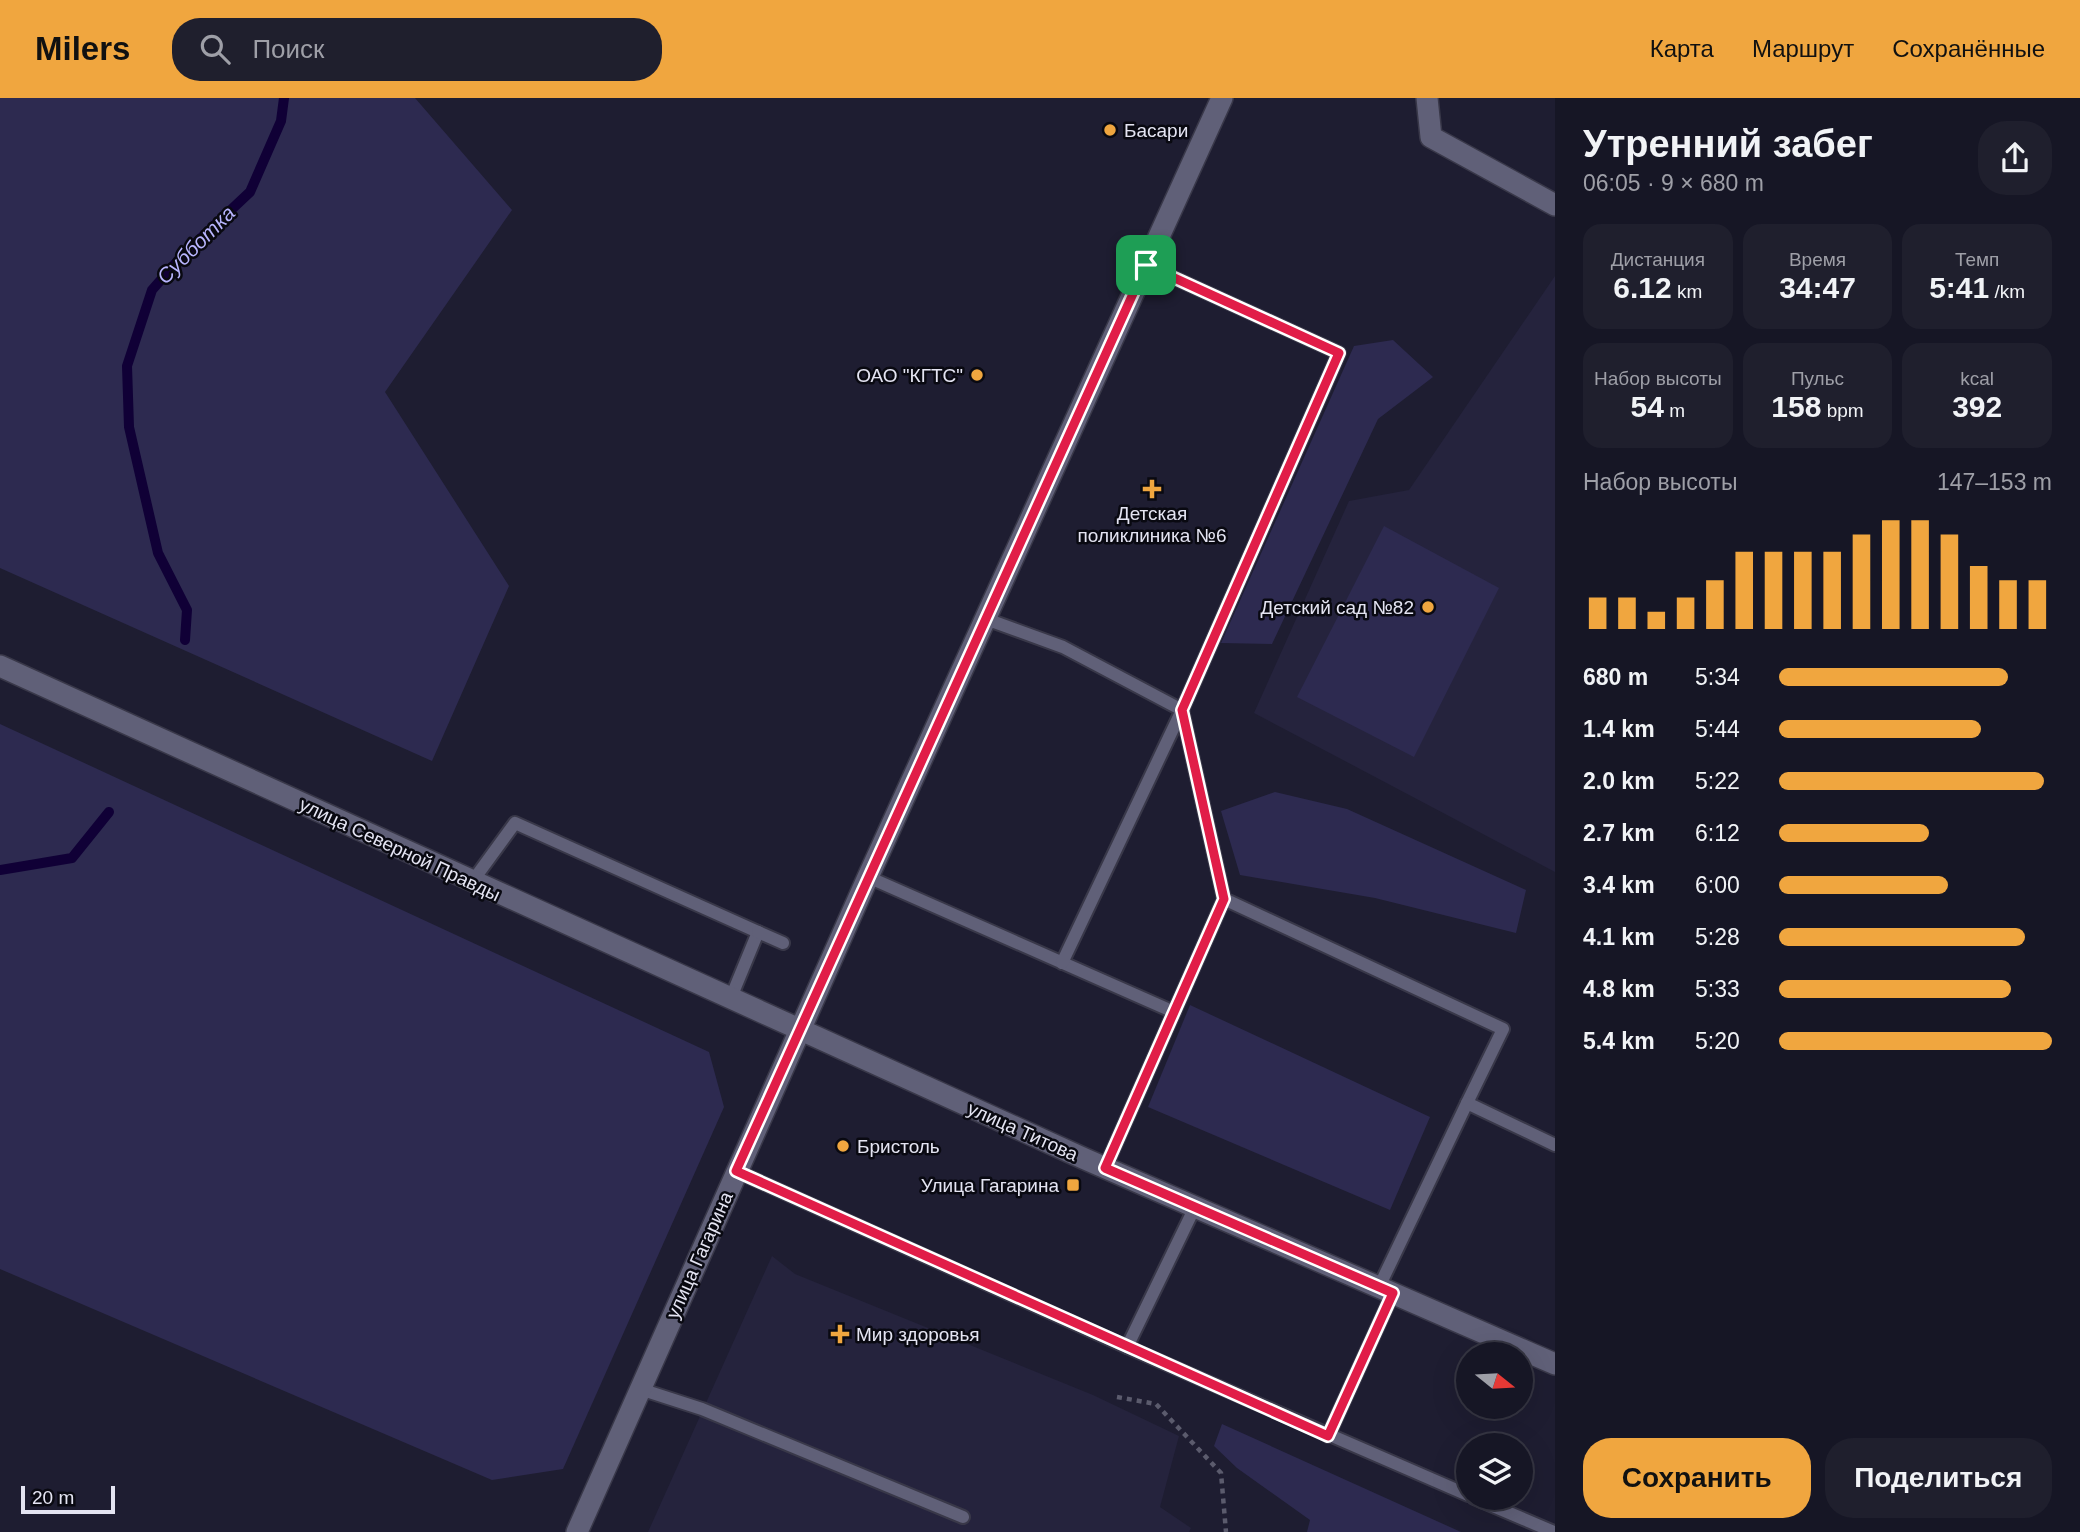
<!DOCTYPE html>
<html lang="ru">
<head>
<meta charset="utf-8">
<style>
	:root { --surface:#161625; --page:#1f1f2d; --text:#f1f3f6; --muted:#9e9fa7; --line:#353542; --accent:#f0a63f }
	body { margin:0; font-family:Helvetica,sans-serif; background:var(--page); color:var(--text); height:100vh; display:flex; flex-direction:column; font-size:26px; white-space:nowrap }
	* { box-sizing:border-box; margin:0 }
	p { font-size:23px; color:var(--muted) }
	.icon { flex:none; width:38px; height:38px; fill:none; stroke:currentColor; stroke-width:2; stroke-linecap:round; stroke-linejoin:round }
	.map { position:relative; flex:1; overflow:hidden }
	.panel { display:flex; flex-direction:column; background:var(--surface); width:525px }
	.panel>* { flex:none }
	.needle { width:46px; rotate:108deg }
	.buttons { position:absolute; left:1456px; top:1244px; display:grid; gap:14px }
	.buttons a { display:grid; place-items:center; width:77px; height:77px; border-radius:50%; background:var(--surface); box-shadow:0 7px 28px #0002,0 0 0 2px var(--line); font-size:35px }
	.scale { position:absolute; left:21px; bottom:18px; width:94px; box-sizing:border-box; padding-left:7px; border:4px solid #e4e4f2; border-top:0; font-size:19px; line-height:24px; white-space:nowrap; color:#e4e4f2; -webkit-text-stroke:5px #090911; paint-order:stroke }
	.pin { position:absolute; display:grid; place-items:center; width:60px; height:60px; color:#fff; margin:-30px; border-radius:14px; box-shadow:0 4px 10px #0006 }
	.round { display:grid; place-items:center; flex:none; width:74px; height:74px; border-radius:28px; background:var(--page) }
	.headline { display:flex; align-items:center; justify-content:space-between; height:119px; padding:0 28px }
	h1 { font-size:38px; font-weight:600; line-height:52px }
	.metrics { display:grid; grid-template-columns:repeat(3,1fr); gap:10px; height:119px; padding:7px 28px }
	.metrics div { display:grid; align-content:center; border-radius:18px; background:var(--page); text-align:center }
	.metrics b { font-size:30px; font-weight:600 }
	.metrics small { font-size:19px; font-weight:400 }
	.metrics p { font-size:19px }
	.chart { height:196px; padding:14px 28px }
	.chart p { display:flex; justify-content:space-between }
	.chart svg { width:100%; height:126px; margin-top:7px; stroke:var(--accent); stroke-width:6 }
	.button { display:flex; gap:14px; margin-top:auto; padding:14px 28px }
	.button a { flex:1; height:80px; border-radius:28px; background:var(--accent); color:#111; font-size:28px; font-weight:600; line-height:80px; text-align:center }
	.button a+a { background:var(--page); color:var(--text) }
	ul { padding:0 28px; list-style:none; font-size:23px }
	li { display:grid; grid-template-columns:112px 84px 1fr; align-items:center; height:52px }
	li i { height:18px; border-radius:9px; background:var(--accent) }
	header { display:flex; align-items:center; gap:42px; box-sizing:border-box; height:98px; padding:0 35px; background:var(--accent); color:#111 }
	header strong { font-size:33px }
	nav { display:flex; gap:38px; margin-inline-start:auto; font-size:24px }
	.search { width:490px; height:63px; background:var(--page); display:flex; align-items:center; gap:18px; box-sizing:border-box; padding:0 24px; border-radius:28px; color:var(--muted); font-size:26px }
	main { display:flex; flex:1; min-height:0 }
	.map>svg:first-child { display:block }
	.built { fill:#25233d }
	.green { fill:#2d2a50 }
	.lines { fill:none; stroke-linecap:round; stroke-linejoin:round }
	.stream { stroke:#100036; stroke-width:10 }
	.service-casing { stroke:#393849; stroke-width:16 }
	.minor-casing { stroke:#393849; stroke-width:24 }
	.secondary-casing { stroke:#393849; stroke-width:24 }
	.path { stroke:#5b5b6d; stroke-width:4.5; stroke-dasharray:5 5; stroke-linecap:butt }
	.service { stroke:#606078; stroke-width:12 }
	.minor { stroke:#606078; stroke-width:21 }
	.secondary { stroke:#606078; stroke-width:21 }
	.route-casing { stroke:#fff; stroke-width:14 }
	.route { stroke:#e11d48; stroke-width:9 }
	.poi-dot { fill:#f0a63f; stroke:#090911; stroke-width:2.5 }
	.labels { text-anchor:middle; stroke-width:5; stroke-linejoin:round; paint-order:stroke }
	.poi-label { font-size:19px; fill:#e4e4f2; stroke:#090911; text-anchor:start }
	.street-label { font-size:19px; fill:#e4e4f2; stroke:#090911 }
	.water-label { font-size:21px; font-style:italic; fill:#b8b5fe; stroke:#090911 }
</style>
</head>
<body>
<header>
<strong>Milers</strong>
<div class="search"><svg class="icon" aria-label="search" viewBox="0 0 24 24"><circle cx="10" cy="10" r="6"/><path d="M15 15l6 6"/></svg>Поиск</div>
<nav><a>Карта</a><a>Маршрут</a><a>Сохранённые</a></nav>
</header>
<main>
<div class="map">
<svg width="1555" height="1434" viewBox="0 0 1555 1434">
	<rect width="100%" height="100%" fill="#1e1d31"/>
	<g class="built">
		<polygon points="1555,178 1555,774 1254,615 1349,403 1409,392"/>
		<polygon points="772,1158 795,1176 1093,1297 1179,1338 1160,1409 1191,1430 1189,1434 648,1434"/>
	</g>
	<g class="green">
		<polygon points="0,0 415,0 512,112 385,294 509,488 432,663 0,470"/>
		<polygon points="1393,242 1433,279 1378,321 1272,546 1221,545 1354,248"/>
		<polygon points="1384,428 1499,490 1414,659 1297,599"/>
		<polygon points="0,626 709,954 724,1009 563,1371 492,1382 0,1171"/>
		<polygon points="1275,694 1347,711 1526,792 1516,835 1375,800 1240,777 1221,713"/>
		<polygon points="1190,907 1430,1019 1390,1112 1148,1009"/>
		<polygon points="1222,1326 1461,1434 1307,1434 1310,1422 1237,1370 1214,1348"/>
	</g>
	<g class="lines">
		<g class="stream">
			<polyline points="185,542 187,512 158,455 129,329 127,268 152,192 182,158 250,94 281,23 284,0"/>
			<polyline points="0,772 72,760 109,714"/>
		</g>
		<defs>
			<g id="service">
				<polyline points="986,521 1063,549 1182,612 1224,801 1105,1070"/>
				<polyline points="868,779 1174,914"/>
				<polyline points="472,784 515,725 758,834 730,902"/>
				<polyline points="1224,801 1503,931 1467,1005"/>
				<polyline points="758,834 783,845"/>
				<polyline points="1062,865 1182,612 1339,255 1146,167"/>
				<polyline points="736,1073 1127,1249 1468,1397"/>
				<polyline points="1379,1189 1467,1005 1555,1047"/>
				<polyline points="1127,1249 1195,1109"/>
				<polyline points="640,1291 702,1311 963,1419"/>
				<polyline points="1328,1338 1393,1195"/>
				<polyline points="1474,1400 1554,1434"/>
			</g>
			<g id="minor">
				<polyline points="1427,0 1431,39 1555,107"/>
				<polyline points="577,1434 868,779 1222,0"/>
			</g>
			<polyline id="secondary" points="0,568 1085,1061 1555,1266"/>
		</defs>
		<use href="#service" class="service-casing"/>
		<use href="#minor" class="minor-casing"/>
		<use href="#secondary" class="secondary-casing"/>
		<polyline class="path" points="1117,1299 1156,1306 1221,1375 1226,1434"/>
		<use href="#service" class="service"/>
		<use href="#minor" class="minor"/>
		<use href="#secondary" class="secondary"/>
	</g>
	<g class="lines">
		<defs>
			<polygon id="route" points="1146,167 1339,255 1182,612 1224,801 1105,1070 1393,1195 1328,1338 736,1073"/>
		</defs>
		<use href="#route" class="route-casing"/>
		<use href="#route" class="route"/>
	</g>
	<g class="poi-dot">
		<circle cx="1110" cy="32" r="7"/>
		<circle cx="977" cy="277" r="7"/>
		<path d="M1148.5 380.5h7v7h7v7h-7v7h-7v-7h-7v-7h7z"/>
		<circle cx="1428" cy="509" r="7"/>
		<circle cx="843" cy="1048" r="7"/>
		<rect x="1066" y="1080" width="14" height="14" rx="3.5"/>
		<path d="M836.5 1225.5h7v7h7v7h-7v7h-7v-7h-7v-7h7z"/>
	</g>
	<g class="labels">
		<g class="poi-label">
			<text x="1124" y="39">Басари</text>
			<text x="963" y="284" text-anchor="end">ОАО "КГТС"</text>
			<text x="1152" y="422" text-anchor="middle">Детская<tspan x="1152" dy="22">поликлиника №6</tspan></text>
			<text x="1414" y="516" text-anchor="end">Детский сад №82</text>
			<text x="857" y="1055">Бристоль</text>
			<text x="1059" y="1094" text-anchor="end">Улица Гагарина</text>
			<text x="856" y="1243">Мир здоровья</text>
		</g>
		<g class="street-label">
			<text transform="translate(400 751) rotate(25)" y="7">улица Северной Правды</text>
			<text transform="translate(1023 1033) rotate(24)" y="7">улица Титова</text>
			<text transform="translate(699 1157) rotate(-66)" y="7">улица Гагарина</text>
		</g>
		<g class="water-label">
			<text transform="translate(196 147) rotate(-45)" y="7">Субботка</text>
		</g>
	</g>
</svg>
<div class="buttons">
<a><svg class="needle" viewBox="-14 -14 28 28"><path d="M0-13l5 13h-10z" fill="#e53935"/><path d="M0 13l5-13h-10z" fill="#9e9fa7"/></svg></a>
<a><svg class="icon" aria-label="layers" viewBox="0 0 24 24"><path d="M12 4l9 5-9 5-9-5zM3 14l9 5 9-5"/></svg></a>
</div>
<div class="scale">20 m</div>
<div class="pin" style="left:1146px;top:167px;background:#1e9e55"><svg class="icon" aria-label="arrive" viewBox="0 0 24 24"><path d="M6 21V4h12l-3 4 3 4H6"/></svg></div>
</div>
<section class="panel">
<div class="headline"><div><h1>Утренний забег</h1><p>06:05 · 9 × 680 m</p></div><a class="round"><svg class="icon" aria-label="share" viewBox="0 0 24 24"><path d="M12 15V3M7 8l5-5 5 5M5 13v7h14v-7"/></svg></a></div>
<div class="metrics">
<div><p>Дистанция</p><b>6.12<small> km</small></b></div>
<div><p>Время</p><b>34:47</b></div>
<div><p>Темп</p><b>5:41<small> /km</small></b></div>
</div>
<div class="metrics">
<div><p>Набор высоты</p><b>54<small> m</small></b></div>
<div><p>Пульс</p><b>158<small> bpm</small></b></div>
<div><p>kcal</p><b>392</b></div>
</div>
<div class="chart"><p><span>Набор высоты</span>147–153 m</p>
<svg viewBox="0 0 160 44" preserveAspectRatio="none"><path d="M5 44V33M15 44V33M25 44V38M35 44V33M45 44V27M55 44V17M65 44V17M75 44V17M85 44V17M95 44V11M105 44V6M115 44V6M125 44V11M135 44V22M145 44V27M155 44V27"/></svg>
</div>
<ul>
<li><b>680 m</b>5:34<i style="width:84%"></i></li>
<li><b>1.4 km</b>5:44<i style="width:74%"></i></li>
<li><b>2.0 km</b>5:22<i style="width:97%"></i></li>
<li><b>2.7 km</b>6:12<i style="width:55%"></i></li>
<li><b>3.4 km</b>6:00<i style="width:62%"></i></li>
<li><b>4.1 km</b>5:28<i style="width:90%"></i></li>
<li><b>4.8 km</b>5:33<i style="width:85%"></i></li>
<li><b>5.4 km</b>5:20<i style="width:100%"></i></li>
</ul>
<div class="button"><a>Сохранить</a><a>Поделиться</a></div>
</section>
</main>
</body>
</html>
